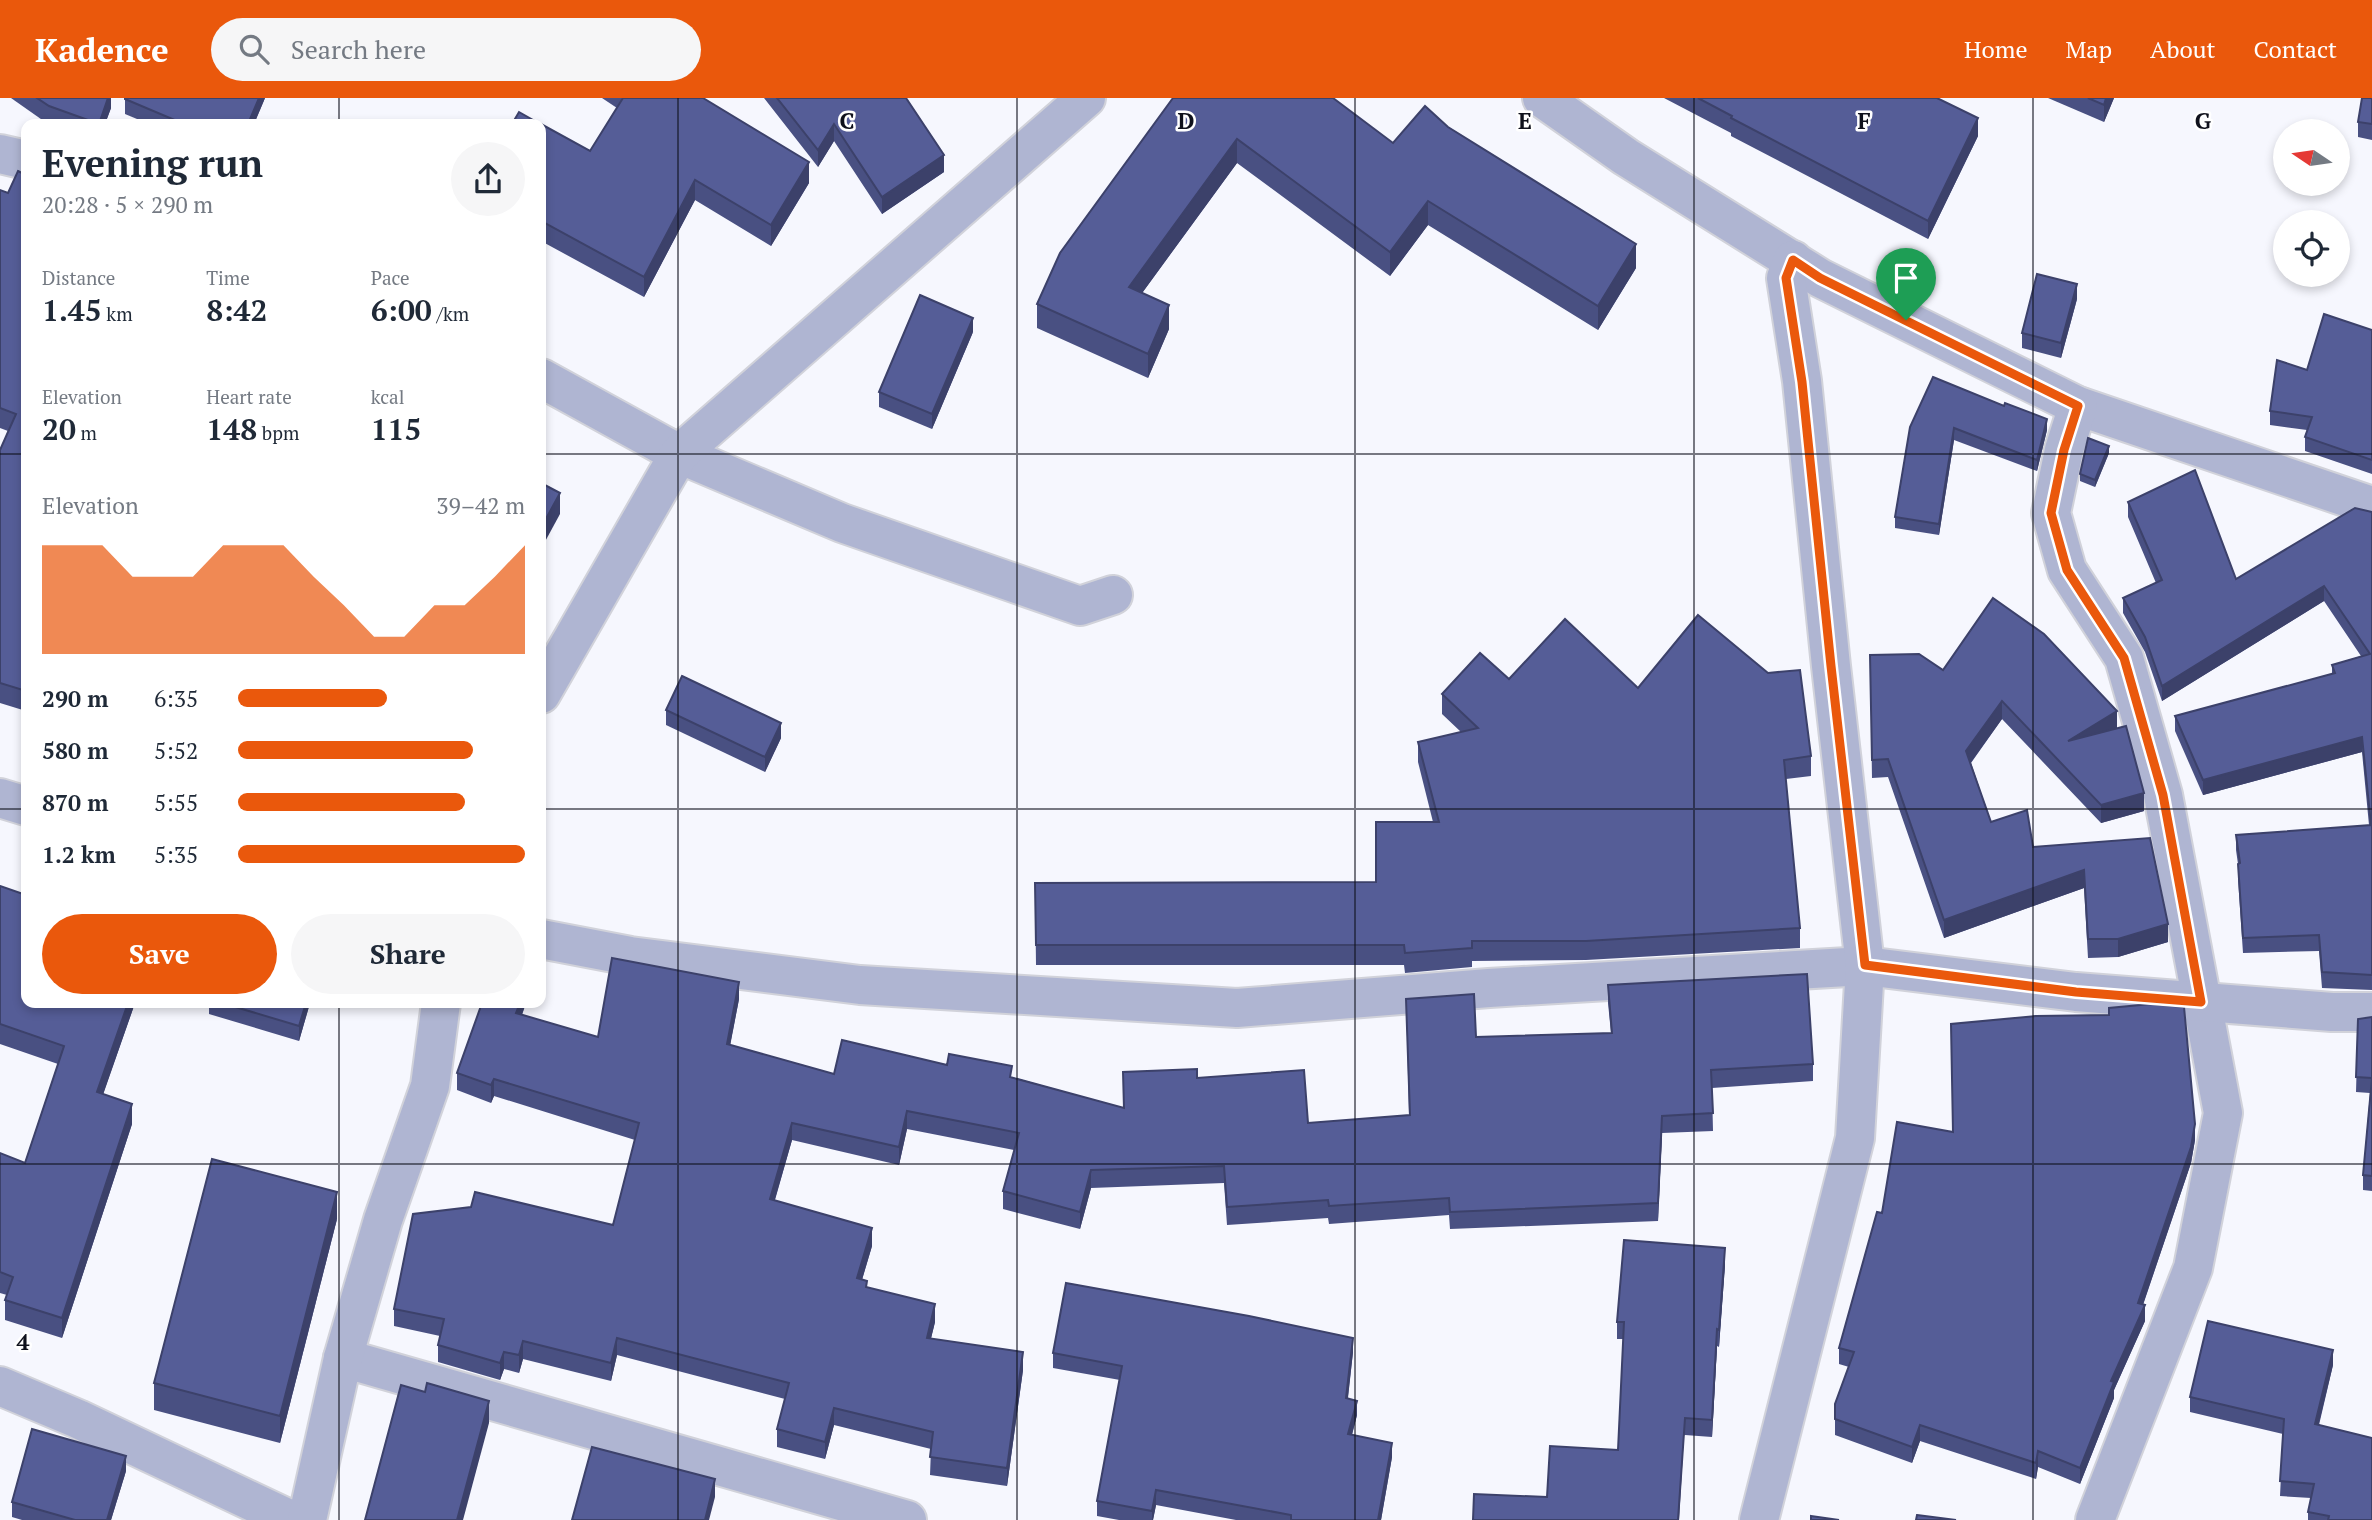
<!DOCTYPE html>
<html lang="en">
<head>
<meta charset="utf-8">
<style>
	:root { --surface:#fff; --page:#f6f6f7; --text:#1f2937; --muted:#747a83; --accent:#ea580c }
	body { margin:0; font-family:"PT Serif",serif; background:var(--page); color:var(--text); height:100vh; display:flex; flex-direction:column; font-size:26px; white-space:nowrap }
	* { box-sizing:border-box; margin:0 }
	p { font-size:23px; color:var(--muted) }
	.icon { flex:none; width:38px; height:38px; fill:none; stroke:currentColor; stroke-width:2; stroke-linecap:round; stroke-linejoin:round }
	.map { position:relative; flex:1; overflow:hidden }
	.drawer { position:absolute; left:21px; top:21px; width:525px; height:889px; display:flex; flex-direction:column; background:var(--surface); border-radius:14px; box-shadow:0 4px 10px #0003 }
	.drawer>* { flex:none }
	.needle { width:46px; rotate:283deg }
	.tools { position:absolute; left:2273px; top:21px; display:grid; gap:14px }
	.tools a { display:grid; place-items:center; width:77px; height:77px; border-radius:50%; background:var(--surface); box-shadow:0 4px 10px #0003; font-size:35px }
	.pin { position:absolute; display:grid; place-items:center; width:60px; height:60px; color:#fff; margin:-72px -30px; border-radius:50% 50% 50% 0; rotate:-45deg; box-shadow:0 0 7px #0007 }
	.pin .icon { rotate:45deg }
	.round { display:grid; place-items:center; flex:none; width:74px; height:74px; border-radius:37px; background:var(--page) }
	.summary { display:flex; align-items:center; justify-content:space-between; height:119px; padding:0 21px }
	h1 { font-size:38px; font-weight:700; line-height:52px }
	.figures { display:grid; grid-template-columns:repeat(3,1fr); gap:10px; height:119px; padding:7px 21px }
	.figures div { display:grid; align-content:center }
	.figures b { font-size:30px; font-weight:700 }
	.figures small { font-size:19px; font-weight:400 }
	.figures p { font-size:19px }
	.chart { height:196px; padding:14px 21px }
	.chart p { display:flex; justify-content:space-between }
	.chart svg { width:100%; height:126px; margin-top:7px; fill:var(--accent); opacity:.7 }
	.cta { display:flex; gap:14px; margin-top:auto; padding:14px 21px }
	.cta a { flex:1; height:80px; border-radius:42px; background:var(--accent); color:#fff; font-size:28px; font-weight:700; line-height:80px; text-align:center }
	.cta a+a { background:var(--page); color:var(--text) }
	ul { padding:0 21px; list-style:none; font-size:23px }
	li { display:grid; grid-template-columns:112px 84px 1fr; align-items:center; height:52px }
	li i { height:18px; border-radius:9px; background:var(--accent) }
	header { display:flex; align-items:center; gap:42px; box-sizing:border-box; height:98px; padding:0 35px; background:var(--accent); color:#fff }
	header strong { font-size:33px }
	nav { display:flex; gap:38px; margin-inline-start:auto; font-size:24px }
	.search { width:490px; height:63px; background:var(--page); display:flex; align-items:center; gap:18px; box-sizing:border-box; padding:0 24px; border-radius:38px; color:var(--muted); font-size:26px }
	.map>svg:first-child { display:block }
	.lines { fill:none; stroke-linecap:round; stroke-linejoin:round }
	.street-casing { stroke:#d1d2da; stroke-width:42 }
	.street { stroke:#afb5d2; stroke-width:38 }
	.wall { fill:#495082 }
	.shaded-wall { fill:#3c416a }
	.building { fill:#555d97; stroke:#3c416a; stroke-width:2 }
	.route-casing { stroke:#fff; stroke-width:14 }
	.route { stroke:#ea580c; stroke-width:9 }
	.grid { fill:none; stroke:#0f111c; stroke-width:2; stroke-opacity:0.55 }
	.grid-label { font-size:23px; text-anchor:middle; font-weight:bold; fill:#0f111c; stroke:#fff; stroke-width:5; stroke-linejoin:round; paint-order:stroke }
</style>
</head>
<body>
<header>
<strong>Kadence</strong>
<div class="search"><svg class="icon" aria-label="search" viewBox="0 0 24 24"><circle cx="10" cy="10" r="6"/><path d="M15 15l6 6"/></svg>Search here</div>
<nav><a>Home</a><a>Map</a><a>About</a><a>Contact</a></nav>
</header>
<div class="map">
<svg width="2372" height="1422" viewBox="0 0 2372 1422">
	<rect width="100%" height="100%" fill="#f6f7fe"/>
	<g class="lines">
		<defs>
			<g id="street">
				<polyline points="1542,0 1626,59 1820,180 2078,308 2372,408"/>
				<polyline points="0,56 26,62"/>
				<polyline points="541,280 679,356 842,425 1080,508 1113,497"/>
				<polyline points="2078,308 2064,352 2051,415 2067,472 2124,560 2163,697 2223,1015 2193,1170 2095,1422"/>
				<polyline points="541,596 679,356 1086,0"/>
				<polyline points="0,700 26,708"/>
				<polyline points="541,841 630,858 860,887 1237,910 1489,890 1865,868 2076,894 2332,914 2372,914"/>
				<polyline points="343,1260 907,1422"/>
				<polyline points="0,1288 78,1321 291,1422"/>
				<polyline points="307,1422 343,1260 383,1122 430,988 441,905"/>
				<polyline points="1759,1422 1855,1040 1865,868 1831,568 1802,283 1786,180 1793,162"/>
			</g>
		</defs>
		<use href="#street" class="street-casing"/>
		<use href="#street" class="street"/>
	</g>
	<g class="wall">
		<polygon points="11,0 111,0 111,10 105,26 48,26"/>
		<polygon points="265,0 254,26 149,26 125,16 125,1"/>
		<polygon points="602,0 703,0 809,85 771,148 695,102 644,199 541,143 541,26 590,53 617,10"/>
		<polygon points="764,0 906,0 944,74 882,116 834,43 818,69"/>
		<polygon points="1173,0 1393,45 1448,29 1636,170 1598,232 1428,127 1390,178 1237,65 1142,195 1169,231 1148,280 1037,230 1037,206"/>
		<polygon points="1664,0 1937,0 1978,38 1928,141 1731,38 1731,35"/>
		<polygon points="2048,0 2114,0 2104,24"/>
		<polygon points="2372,0 2372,42 2358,39 2358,24"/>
		<polygon points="26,77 26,613 0,605 0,352 8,333 0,330 0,92 8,95"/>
		<polygon points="2077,201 2061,260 2022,250 2022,235"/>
		<polygon points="2372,232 2372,376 2305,353 2305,339 2307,332 2270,327 2270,313 2307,272"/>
		<polygon points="973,234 932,331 879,309 879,294"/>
		<polygon points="1910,329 2047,332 2037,373 1954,342 1939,437 1895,430 1895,419"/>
		<polygon points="2109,355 2095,389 2080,383 2080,376"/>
		<polygon points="2128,404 2236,481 2372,414 2372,892 2322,890 2319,853 2243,855 2238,781 2238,766 2236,752 2236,737 2369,727 2362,654 2203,697 2175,633 2175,618 2332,576 2332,567 2361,558 2324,503 2162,603 2145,554 2123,515 2123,500 2156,485 2128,419"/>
		<polygon points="1870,557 1943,572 2117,630 2144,713 2101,725 2002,621 1971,665 1991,724 2033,749 2150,740 2168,844 2118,859 2088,860 2084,790 1944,840 1888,679 1872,680"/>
		<polygon points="1509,581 1811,658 1811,678 1786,681 1800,830 1800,850 1586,862 1472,863 1472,869 1405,875 1404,867 1036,867 1035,785 1376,784 1433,724 1418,664 1418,644 1461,634 1442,616 1442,596"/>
		<polygon points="666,612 781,640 765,674 666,627"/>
		<polygon points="0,788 135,905 103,996 132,1026 62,1240 5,1222 5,1202 7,1197 0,1195 0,1055 25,1065 58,966 0,946"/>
		<polygon points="1608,887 1813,966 1813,983 1712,990 1713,1033 1662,1035 1658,1123 1450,1131 1449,1117 1329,1126 1328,1120 1227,1127 1224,1085 1091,1090 1080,1131 1003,1111 1003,1093 1014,1052 907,1031 899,1067 792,1042 775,1102 872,1148 862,1182 867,1189 935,1224 931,1240 1023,1272 1007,1388 930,1377 931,1351 834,1327 825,1361 777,1349 777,1331 785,1301 617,1257 611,1283 523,1261 519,1275 504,1271 500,1282 438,1264 438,1247 440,1238 394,1228 394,1211 613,1127 635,1042 494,998 491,1005 457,992 457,975 482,905 526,905 522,917 598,939 739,901 730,947 834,976 947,967 1012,979 1123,1010 1197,980 1308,1025 1409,1017 1406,901 1476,939 1611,935 1608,905"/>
		<polygon points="209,905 310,905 299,943 209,916"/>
		<polygon points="2109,910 2195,1042 2191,1065 2143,1207 2145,1223 2114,1292 2114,1300 2080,1386 2038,1369 2036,1381 1920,1343 1912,1365 1835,1337 1835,1306 1849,1269 1839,1266 1839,1250 1882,1115 1953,1033 2109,917"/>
		<polygon points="2372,919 2372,1093 2363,1092 2363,1077 2370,995 2356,994 2358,921"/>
		<polygon points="337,1121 280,1345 154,1312 154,1285"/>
		<polygon points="1725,1167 1719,1249 1717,1248 1712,1339 1685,1337 1547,1399 1618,1352 1623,1241 1617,1241 1617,1224"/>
		<polygon points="1353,1254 1348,1300 1357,1317 1352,1337 1392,1359 1381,1422 1236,1422 1156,1407 1153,1422 1119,1422 1097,1418 1097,1403 1120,1282 1053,1270 1053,1255"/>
		<polygon points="2333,1267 2319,1327 2372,1422 2308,1422 2308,1414 2311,1400 2280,1398 2283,1336 2190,1314 2190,1299"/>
		<polygon points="126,1373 111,1422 22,1422 12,1419 12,1404"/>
	</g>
	<g class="shaded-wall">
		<polygon points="108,0 111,0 111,10 105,26 99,26"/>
		<polygon points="259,0 265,0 254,26 248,26"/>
		<polygon points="2106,0 2114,0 2104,24 2104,7"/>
		<polygon points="1978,20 1978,38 1928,141 1928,123"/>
		<polygon points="834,26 834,43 818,69 818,52"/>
		<polygon points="1237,41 1237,65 1129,213 1129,189"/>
		<polygon points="944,57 944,74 882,116 882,99"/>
		<polygon points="809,64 809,85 771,148 771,127"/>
		<polygon points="695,82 695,102 644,199 644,179"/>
		<polygon points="1428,103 1428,127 1390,178 1390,154"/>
		<polygon points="1636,146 1636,170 1598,232 1598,208"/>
		<polygon points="2077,186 2077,201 2061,260 2061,245"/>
		<polygon points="1169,207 1169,231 1148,280 1148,256"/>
		<polygon points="973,220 973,234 932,331 932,316"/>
		<polygon points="2047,321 2047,332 2037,373 2037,362"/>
		<polygon points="1954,330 1954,342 1939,437 1939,426"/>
		<polygon points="2109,348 2109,355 2095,389 2095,382"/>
		<polygon points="560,395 560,416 541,451 541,430"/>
		<polygon points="2324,488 2324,503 2162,603 2162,588"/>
		<polygon points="2002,603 2002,621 1966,671 1966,653"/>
		<polygon points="2117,613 2117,631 2068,643"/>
		<polygon points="781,625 781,640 765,674 765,659"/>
		<polygon points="2362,639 2362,654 2203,697 2203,682"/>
		<polygon points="2144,695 2144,713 2101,725 2101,707"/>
		<polygon points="2084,772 2084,790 1944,840 1944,822"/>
		<polygon points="2168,826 2168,844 2118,859 2118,841"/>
		<polygon points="739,884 739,901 727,964 727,946"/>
		<polygon points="128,905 135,905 97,1014 97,994"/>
		<polygon points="306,905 310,905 299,943 299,928"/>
		<polygon points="520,905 526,905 516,932 516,915"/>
		<polygon points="494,981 494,998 491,1005 491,987"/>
		<polygon points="132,1006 132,1026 62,1240 62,1220"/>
		<polygon points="907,1013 907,1031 899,1067 899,1049"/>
		<polygon points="1662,1018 1662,1035 1658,1123 1658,1105"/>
		<polygon points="792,1025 792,1042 770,1118 770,1101"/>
		<polygon points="2195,1026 2195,1042 2191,1065 2138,1221 2138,1205"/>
		<polygon points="1091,1072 1091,1090 1080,1131 1080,1114"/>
		<polygon points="337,1094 337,1121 280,1345 280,1318"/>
		<polygon points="872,1130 872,1148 857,1198 857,1180"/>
		<polygon points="1725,1150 1725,1167 1719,1249 1719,1232"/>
		<polygon points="935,1206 935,1224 927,1257 927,1240"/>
		<polygon points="2145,1207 2145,1223 2114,1292 2114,1300 2080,1386 2080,1370 2111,1283"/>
		<polygon points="1717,1231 1717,1248 1712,1339 1712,1322"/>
		<polygon points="617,1240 617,1257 611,1283 611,1265"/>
		<polygon points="1353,1240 1353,1254 1346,1315 1346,1300"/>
		<polygon points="523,1243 523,1261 519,1275 519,1257"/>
		<polygon points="2333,1252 2333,1267 2315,1341 2315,1326"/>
		<polygon points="504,1254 504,1271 500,1282 500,1265"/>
		<polygon points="1023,1254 1023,1272 1007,1388 1007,1370"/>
		<polygon points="489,1303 489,1325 463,1422 457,1422"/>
		<polygon points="1357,1303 1357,1317 1348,1351 1348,1336"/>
		<polygon points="834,1310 834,1327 825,1361 825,1344"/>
		<polygon points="1685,1320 1679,1422 1678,1422"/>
		<polygon points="1920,1327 1920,1343 1912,1365 1912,1349"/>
		<polygon points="1392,1345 1392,1359 1381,1422 1378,1422"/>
		<polygon points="2038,1353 2038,1369 2036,1381 2036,1365"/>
		<polygon points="126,1358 126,1373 111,1422 107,1422"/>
		<polygon points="715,1381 715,1399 709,1422 705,1422"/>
		<polygon points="1156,1392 1156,1407 1153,1422 1152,1422 1152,1413"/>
	</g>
	<g class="building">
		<polygon points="37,0 108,0 99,26 49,8"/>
		<polygon points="125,0 259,0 248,26 184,26 125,1"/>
		<polygon points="623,0 703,0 809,64 771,127 695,82 644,179 541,123 541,26 590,53"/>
		<polygon points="777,0 906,0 944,57 882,99 834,26 818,52"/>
		<polygon points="1173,0 1333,0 1393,45 1425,8 1448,29 1636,146 1598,208 1428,103 1390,154 1237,41 1129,189 1169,207 1148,256 1037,206 1060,155"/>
		<polygon points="1698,0 1937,0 1978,20 1928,123 1731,20 1732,18"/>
		<polygon points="2088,0 2106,0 2104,7"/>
		<polygon points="2362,0 2372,0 2372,26 2358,24"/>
		<polygon points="519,14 540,26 512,26"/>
		<polygon points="18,73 26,77 26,593 0,585 0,352 16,316 0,310 0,92 8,95"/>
		<polygon points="2037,176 2077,186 2061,245 2022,235"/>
		<polygon points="920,197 973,220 932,316 879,294"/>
		<polygon points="2324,216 2372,232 2372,362 2305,339 2312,319 2270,313 2277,262 2307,272"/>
		<polygon points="1933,279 2004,308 2005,305 2047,321 2037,362 1954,330 1939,426 1895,419 1910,329"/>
		<polygon points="2088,340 2109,348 2095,382 2080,376"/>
		<polygon points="2195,372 2236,481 2355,410 2372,414 2372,877 2322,874 2319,837 2243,840 2238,766 2240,765 2236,737 2371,727 2362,639 2203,682 2175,618 2335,575 2332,567 2370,556 2324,488 2162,588 2145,539 2123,500 2162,482 2128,404"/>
		<polygon points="541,385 560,395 541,430"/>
		<polygon points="1993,500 2044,536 2117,613 2068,643 2126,628 2144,695 2101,707 2002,603 1966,653 1991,724 2027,712 2033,749 2150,740 2168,826 2118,841 2088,841 2084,772 1944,822 1888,661 1872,662 1870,557 1919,556 1943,572"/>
		<polygon points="1698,517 1768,575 1800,572 1811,658 1784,662 1800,830 1586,843 1472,843 1472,850 1405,855 1404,847 1036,847 1035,785 1376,784 1376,724 1439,724 1418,644 1478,630 1442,596 1480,555 1509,581 1565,521 1638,590"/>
		<polygon points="682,578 781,625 765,659 666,612"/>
		<polygon points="0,788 26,797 26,905 128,905 97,994 132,1006 62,1220 5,1202 13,1179 0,1174 0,1055 25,1065 64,948 0,926"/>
		<polygon points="612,860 739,884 727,946 834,976 842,942 947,967 949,956 1012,968 1010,979 1124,1010 1123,974 1197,971 1197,980 1304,972 1308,1025 1410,1017 1406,901 1474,896 1476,939 1612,935 1608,887 1807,876 1813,966 1711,972 1713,1015 1662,1018 1658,1105 1450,1114 1449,1100 1329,1108 1328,1102 1227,1109 1224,1068 1091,1072 1080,1114 1003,1093 1019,1035 907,1013 899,1049 792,1025 770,1101 872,1130 857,1180 867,1183 866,1189 935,1206 927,1240 1023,1254 1007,1370 930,1359 933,1334 834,1310 825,1344 777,1331 789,1285 617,1240 611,1265 523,1243 519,1257 504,1254 500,1265 438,1247 444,1221 394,1211 413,1116 471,1109 475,1094 613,1127 639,1025 494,981 491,987 457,975 482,905 520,905 516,915 598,939"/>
		<polygon points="222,905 306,905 299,928"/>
		<polygon points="2151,906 2184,909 2195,1026 2191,1049 2138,1205 2145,1207 2111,1283 2114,1284 2080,1370 2038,1353 2036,1365 1920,1327 1912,1349 1835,1321 1835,1306 1854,1254 1839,1250 1877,1114 1882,1115 1897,1024 1953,1034 1951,926 2036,918 2109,917 2109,910"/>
		<polygon points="2372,919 2372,1078 2363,1077 2372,980 2356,979 2358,921"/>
		<polygon points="212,1061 337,1094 280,1318 154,1285"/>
		<polygon points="1624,1142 1725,1150 1719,1232 1717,1231 1712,1322 1685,1320 1678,1422 1473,1422 1474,1396 1547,1399 1550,1348 1618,1352 1624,1224 1617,1224"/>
		<polygon points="1066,1185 1249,1218 1353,1240 1346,1300 1357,1303 1348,1336 1392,1345 1378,1422 1291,1422 1291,1417 1156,1392 1152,1413 1097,1403 1122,1268 1053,1255"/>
		<polygon points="2208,1223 2333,1252 2315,1326 2372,1340 2372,1422 2328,1422 2329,1418 2308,1414 2314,1386 2280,1383 2284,1321 2190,1299"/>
		<polygon points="427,1285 489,1303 457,1422 365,1422 401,1287 425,1294"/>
		<polygon points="32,1331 126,1358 107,1422 75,1422 12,1404"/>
		<polygon points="592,1349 715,1381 705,1422 572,1422"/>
		<polygon points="1917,1417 1956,1422 1916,1422"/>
		<polygon points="1811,1418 1839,1422 1811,1422"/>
	</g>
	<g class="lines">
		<defs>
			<polygon id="route" points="1793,162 1820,180 2078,308 2064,352 2051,415 2067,472 2124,560 2163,697 2201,904 2076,894 1865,867 1831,568 1802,284 1786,180"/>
		</defs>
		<use href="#route" class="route-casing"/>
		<use href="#route" class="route"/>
	</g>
	<path class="grid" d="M339,0v26M678,0v1422M1017,0v1422M1355,0v1422M1694,0v1422M2033,0v1422M0,356h26M541,356h1831M0,711h26M541,711h1831M339,905v517M0,1066h2372"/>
	<g class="grid-label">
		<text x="847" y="31">C</text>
		<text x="1186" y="31">D</text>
		<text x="1525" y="31">E</text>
		<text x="1864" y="31">F</text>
		<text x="2203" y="31">G</text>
		<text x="23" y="1252">4</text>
	</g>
</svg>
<div class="tools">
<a><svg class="needle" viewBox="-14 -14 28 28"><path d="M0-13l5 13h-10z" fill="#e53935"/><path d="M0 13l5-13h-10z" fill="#747a83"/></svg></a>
<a><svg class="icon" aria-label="locate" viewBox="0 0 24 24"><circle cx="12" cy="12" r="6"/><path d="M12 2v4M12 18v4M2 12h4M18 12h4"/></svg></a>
</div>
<div class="pin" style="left:1906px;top:222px;background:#1e9e55"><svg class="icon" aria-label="arrive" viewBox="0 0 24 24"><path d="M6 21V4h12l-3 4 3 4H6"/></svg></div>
<section class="drawer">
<div class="summary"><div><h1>Evening run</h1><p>20:28 · 5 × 290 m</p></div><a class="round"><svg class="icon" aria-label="share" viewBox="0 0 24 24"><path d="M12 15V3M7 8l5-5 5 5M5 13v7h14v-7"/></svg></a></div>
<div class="figures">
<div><p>Distance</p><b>1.45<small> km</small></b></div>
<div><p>Time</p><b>8:42</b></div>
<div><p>Pace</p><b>6:00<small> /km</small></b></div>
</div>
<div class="figures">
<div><p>Elevation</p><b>20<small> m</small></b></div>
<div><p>Heart rate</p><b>148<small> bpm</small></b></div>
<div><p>kcal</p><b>115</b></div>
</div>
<div class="chart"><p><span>Elevation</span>39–42 m</p>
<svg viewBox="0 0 160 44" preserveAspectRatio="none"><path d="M0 44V6L10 6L20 6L30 17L40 17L50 17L60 6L70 6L80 6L90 17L100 27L110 38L120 38L130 27L140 27L150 17L160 6V44z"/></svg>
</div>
<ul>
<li><b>290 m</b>6:35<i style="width:52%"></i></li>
<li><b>580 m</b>5:52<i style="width:82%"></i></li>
<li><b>870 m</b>5:55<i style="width:79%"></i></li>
<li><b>1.2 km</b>5:35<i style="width:100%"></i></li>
</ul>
<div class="cta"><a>Save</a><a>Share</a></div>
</section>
</div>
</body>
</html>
